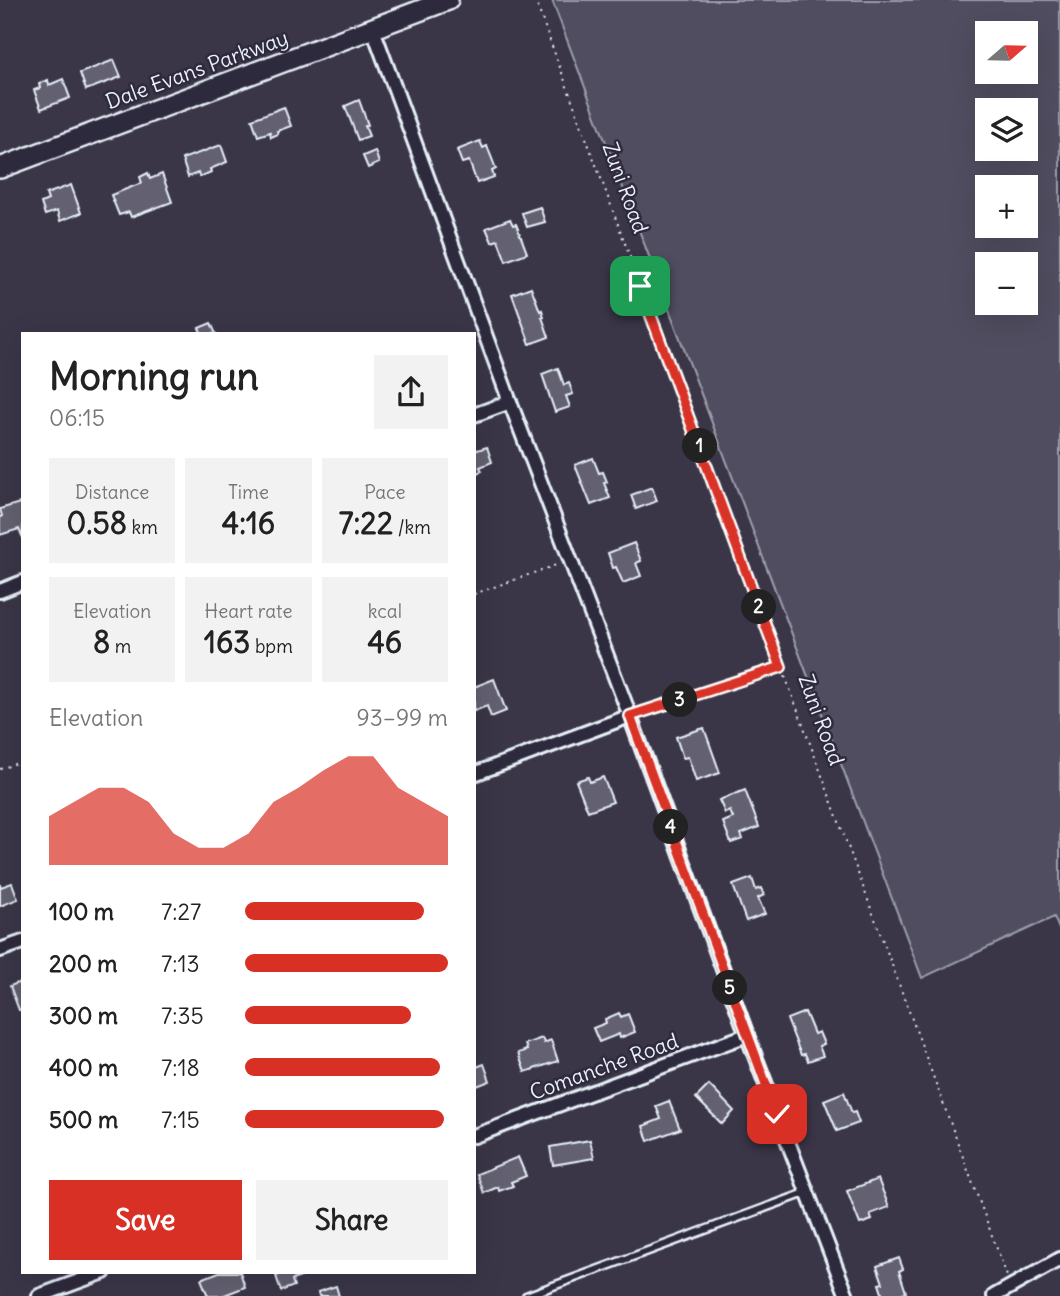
<!DOCTYPE html>
<html lang="en">
<head>
<meta charset="utf-8">
<style>
	:root { --surface:#fff; --page:#f2f2f2; --text:#222; --muted:#767676; --accent:#d93025 }
	body { margin:0; font-family:Delius,sans-serif; background:var(--page); color:var(--text); height:100vh; display:flex; flex-direction:column; font-size:26px; white-space:nowrap }
	* { box-sizing:border-box; margin:0 }
	p { font-size:23px; color:var(--muted) }
	.icon { flex:none; width:38px; height:38px; fill:none; stroke:currentColor; stroke-width:2; stroke-linecap:round; stroke-linejoin:round }
	.map { position:relative; flex:1; overflow:hidden }
	.sheet { position:absolute; left:21px; top:332px; width:455px; height:942px; display:flex; flex-direction:column; background:var(--surface); border-radius:0px; box-shadow:0 7px 28px #0002 }
	.sheet>* { flex:none }
	.needle { width:46px; rotate:70deg }
	.fabs { position:absolute; left:975px; top:21px; display:grid; gap:14px }
	.fabs a { display:grid; place-items:center; width:63px; height:63px; border-radius:0px; background:var(--surface); box-shadow:0 7px 28px #0002; font-size:35px }
	.pin { position:absolute; display:grid; place-items:center; width:60px; height:60px; color:#fff; margin:-30px; border-radius:14px; box-shadow:0 4px 10px #0006 }
	.km { position:absolute; width:35px; height:35px; margin:-18px; border-radius:50%; background:#222; color:#fff; font-size:19px; line-height:35px; text-align:center }
	.round { display:grid; place-items:center; flex:none; width:74px; height:74px; border-radius:0px; background:var(--page) }
	.summary { display:flex; align-items:center; justify-content:space-between; height:119px; padding:0 28px }
	h1 { font-size:38px; font-weight:700; line-height:52px }
	.figures { display:grid; grid-template-columns:repeat(3,1fr); gap:10px; height:119px; padding:7px 28px }
	.figures div { display:grid; align-content:center; border-radius:0px; background:var(--page); text-align:center }
	.figures b { font-size:30px; font-weight:700 }
	.figures small { font-size:19px; font-weight:400 }
	.figures p { font-size:19px }
	.chart { height:196px; padding:14px 28px }
	.chart p { display:flex; justify-content:space-between }
	.chart svg { width:100%; height:126px; margin-top:7px; fill:var(--accent); opacity:.7 }
	.cta { display:flex; gap:14px; margin-top:auto; padding:14px 28px }
	.cta a { flex:1; height:80px; border-radius:0px; background:var(--accent); color:#fff; font-size:28px; font-weight:700; line-height:80px; text-align:center }
	.cta a+a { background:var(--page); color:var(--text) }
	ul { padding:0 28px; list-style:none; font-size:23px }
	li { display:grid; grid-template-columns:112px 84px 1fr; align-items:center; height:52px }
	li i { height:18px; border-radius:9px; background:var(--accent) }
	.map>svg:first-child { display:block }
	.green { fill:#504e5f; stroke:#9ca0ac; stroke-width:2; fill-rule:evenodd }
	.building { fill:#636171; stroke:#e8f1f8; stroke-width:2 }
	.lines { fill:none; stroke-linecap:round; stroke-linejoin:round }
	.lane-casing { stroke:#e8f1f8; stroke-width:11 }
	.street-casing { stroke:#e8f1f8; stroke-width:18 }
	.primary-casing { stroke:#e8f1f8; stroke-width:24 }
	.path { stroke:#e8f1f8; stroke-width:2; stroke-dasharray:2 5; stroke-linecap:butt }
	.lane { stroke:#2f2a3d; stroke-width:6 }
	.street { stroke:#2f2a3d; stroke-width:12 }
	.primary { stroke:#2f2a3d; stroke-width:19 }
	.route-casing { stroke:#fff; stroke-width:14 }
	.route { stroke:#d93025; stroke-width:9 }
	.labels { text-anchor:middle; stroke-width:5; stroke-linejoin:round; paint-order:stroke }
	.street-label { font-size:21px; fill:#e8f1f8; stroke:#2f2a3d }
</style>
</head>
<body>
<div class="map">
<svg width="1060" height="1296" viewBox="0 0 1060 1296">
	<rect width="100%" height="100%" fill="#3a3648"/>
	<filter id="ink" filterUnits="userSpaceOnUse"><feTurbulence type="fractalNoise" baseFrequency=".0143" numOctaves="2"/><feDisplacementMap in="SourceGraphic" scale="14" xChannelSelector="R" yChannelSelector="G"/><feConvolveMatrix kernelMatrix="1 2 1 2 8 2 1 2 1" color-interpolation-filters="sRGB"/></filter>
	<g filter="url(#ink)">
		<path class="green" d="M552,0h508v931l-6,-14 -132,61zM987,33h39v39h-39zM987,110h39v39h-39zM987,187h39v39h-39zM987,264h39v39h-39z"/>
		<g class="building">
			<polygon points="114,60 121,77 86,90 80,73"/>
			<polygon points="63,79 70,98 41,109 34,90 40,88 39,84 48,80 49,85"/>
			<polygon points="359,100 368,125 365,126 369,136 358,140 345,106"/>
			<polygon points="284,107 291,126 277,131 278,134 271,137 270,132 258,136 252,119"/>
			<polygon points="480,141 483,148 487,146 496,169 492,171 494,177 477,183 469,161 462,163 457,150"/>
			<polygon points="221,145 227,162 210,169 211,172 200,177 198,173 188,177 182,159"/>
			<polygon points="375,151 379,163 368,168 363,156"/>
			<polygon points="148,173 150,179 162,174 172,202 131,217 129,212 119,215 111,195 142,183 140,177"/>
			<polygon points="71,185 81,213 60,221 57,211 45,215 41,203 48,200 46,194"/>
			<polygon points="540,207 545,222 527,227 522,213"/>
			<polygon points="510,219 513,225 516,224 527,253 506,261 498,240 492,242 486,228"/>
			<polygon points="531,287 540,311 542,310 544,317 542,317 549,337 530,344 512,294"/>
			<polygon points="211,323 216,334 202,334 199,328"/>
			<polygon points="558,368 564,385 569,383 573,394 566,396 570,407 555,412 542,374"/>
			<polygon points="487,447 492,462 480,467 482,471 474,474 474,451"/>
			<polygon points="593,458 599,473 603,472 607,482 604,483 610,498 591,505 575,465"/>
			<polygon points="652,487 657,501 636,509 631,495"/>
			<polygon points="23,502 23,538 19,529 0,535 0,517 2,516 0,509"/>
			<polygon points="634,543 641,561 636,563 641,576 623,583 616,567 613,568 608,553"/>
			<polygon points="494,679 506,711 491,717 487,706 474,711 474,687"/>
			<polygon points="704,728 720,773 696,781 688,757 683,758 676,737"/>
			<polygon points="588,777 590,782 603,777 613,802 588,811 576,781"/>
			<polygon points="745,790 759,827 741,834 743,839 731,843 723,822 733,818 730,811 725,813 719,800"/>
			<polygon points="752,878 756,890 761,888 764,895 758,898 765,914 746,921 733,885"/>
			<polygon points="12,883 18,899 0,906 0,884 1,887"/>
			<polygon points="23,981 23,1009 19,1010 10,986"/>
			<polygon points="805,1012 814,1034 819,1032 824,1044 819,1046 823,1056 808,1061 805,1054 801,1055 787,1019"/>
			<polygon points="619,1013 621,1017 628,1014 635,1032 620,1038 619,1034 599,1042 593,1028 606,1023 605,1019"/>
			<polygon points="542,1038 544,1043 551,1040 558,1061 525,1072 518,1053 527,1050 525,1044"/>
			<polygon points="484,1064 490,1081 474,1087 474,1068"/>
			<polygon points="709,1085 734,1111 722,1124 696,1098"/>
			<polygon points="844,1092 852,1113 855,1112 859,1123 837,1131 824,1100"/>
			<polygon points="669,1101 680,1129 648,1141 643,1126 661,1119 656,1106"/>
			<polygon points="590,1140 594,1158 553,1165 550,1147"/>
			<polygon points="518,1157 526,1176 511,1182 513,1186 499,1191 498,1187 484,1193 477,1174"/>
			<polygon points="878,1179 889,1207 870,1214 872,1220 860,1224 847,1191"/>
			<polygon points="899,1258 903,1269 899,1271 906,1292 894,1296 883,1296 879,1284 883,1283 877,1266"/>
			<polygon points="219,1272 240,1272 245,1287 222,1296 208,1296 201,1279"/>
			<polygon points="281,1272 315,1272 292,1280 294,1286 281,1291 276,1276 282,1274"/>
			<polygon points="336,1286 339,1296 319,1296 318,1292"/>
		</g>
		<g class="lines">
			<defs>
				<polyline id="lane" points="526,1296 808,1192"/>
				<g id="street">
					<polyline points="373,29 510,402 630,716 747,1035 847,1296"/>
					<polyline points="474,415 510,402"/>
					<polyline points="0,591 23,582"/>
					<polyline points="474,774 630,716"/>
					<polyline points="0,950 23,942"/>
					<polyline points="474,1136 747,1035"/>
					<polyline points="39,1296 104,1272"/>
					<polyline points="994,1296 1060,1259"/>
				</g>
				<polyline id="primary" points="0,168 448,0"/>
			</defs>
			<use href="#lane" class="lane-casing"/>
			<use href="#street" class="street-casing"/>
			<use href="#primary" class="primary-casing"/>
			<g class="path">
				<polyline points="535,0 1007,1276"/>
				<polyline points="474,594 559,564"/>
				<polyline points="641,712 779,668"/>
				<polyline points="0,769 23,761"/>
			</g>
			<use href="#lane" class="lane"/>
			<use href="#street" class="street"/>
			<use href="#primary" class="primary"/>
		</g>
	</g>
	<g class="lines" filter="url(#ink)">
		<defs>
			<polyline id="route" points="640,286 781,667 630,716 777,1114"/>
		</defs>
		<use href="#route" class="route-casing"/>
		<use href="#route" class="route"/>
	</g>
	<g class="labels">
		<g class="street-label">
			<text transform="translate(197 70) rotate(-20)" y="7">Dale Evans Parkway</text>
			<text transform="translate(625 188) rotate(70)" y="7">Zuni Road</text>
			<text transform="translate(821 720) rotate(70)" y="7">Zuni Road</text>
			<text transform="translate(604 1067) rotate(-20)" y="7">Comanche Road</text>
		</g>
	</g>
</svg>
<div class="fabs">
<a><svg class="needle" viewBox="-14 -14 28 28"><path d="M0-13l5 13h-10z" fill="#e53935"/><path d="M0 13l5-13h-10z" fill="#767676"/></svg></a>
<a><svg class="icon" aria-label="layers" viewBox="0 0 24 24"><path d="M12 4l9 5-9 5-9-5zM3 14l9 5 9-5"/></svg></a>
<a>+</a>
<a>−</a>
</div>
<div class="pin" style="left:640px;top:286px;background:#1e9e55"><svg class="icon" aria-label="arrive" viewBox="0 0 24 24"><path d="M6 21V4h12l-3 4 3 4H6"/></svg></div>
<div class="pin" style="left:777px;top:1114px;background:#d93025"><svg class="icon" aria-label="check" viewBox="0 0 24 24"><path d="M5 12l5 5 9-10"/></svg></div>
<b class="km" style="left:700px;top:446px">1</b>
<b class="km" style="left:759px;top:607px">2</b>
<b class="km" style="left:680px;top:700px">3</b>
<b class="km" style="left:671px;top:827px">4</b>
<b class="km" style="left:730px;top:988px">5</b>
<section class="sheet">
<div class="summary"><div><h1>Morning run</h1><p>06:15</p></div><a class="round"><svg class="icon" aria-label="share" viewBox="0 0 24 24"><path d="M12 15V3M7 8l5-5 5 5M5 13v7h14v-7"/></svg></a></div>
<div class="figures">
<div><p>Distance</p><b>0.58<small> km</small></b></div>
<div><p>Time</p><b>4:16</b></div>
<div><p>Pace</p><b>7:22<small> /km</small></b></div>
</div>
<div class="figures">
<div><p>Elevation</p><b>8<small> m</small></b></div>
<div><p>Heart rate</p><b>163<small> bpm</small></b></div>
<div><p>kcal</p><b>46</b></div>
</div>
<div class="chart"><p><span>Elevation</span>93–99 m</p>
<svg viewBox="0 0 160 44" preserveAspectRatio="none"><path d="M0 44V27L10 22L20 17L30 17L40 22L50 33L60 38L70 38L80 33L90 22L100 17L110 11L120 6L130 6L140 17L150 22L160 27V44z"/></svg>
</div>
<ul>
<li><b>100 m</b>7:27<i style="width:88%"></i></li>
<li><b>200 m</b>7:13<i style="width:100%"></i></li>
<li><b>300 m</b>7:35<i style="width:82%"></i></li>
<li><b>400 m</b>7:18<i style="width:96%"></i></li>
<li><b>500 m</b>7:15<i style="width:98%"></i></li>
</ul>
<div class="cta"><a>Save</a><a>Share</a></div>
</section>
</div>
</body>
</html>
